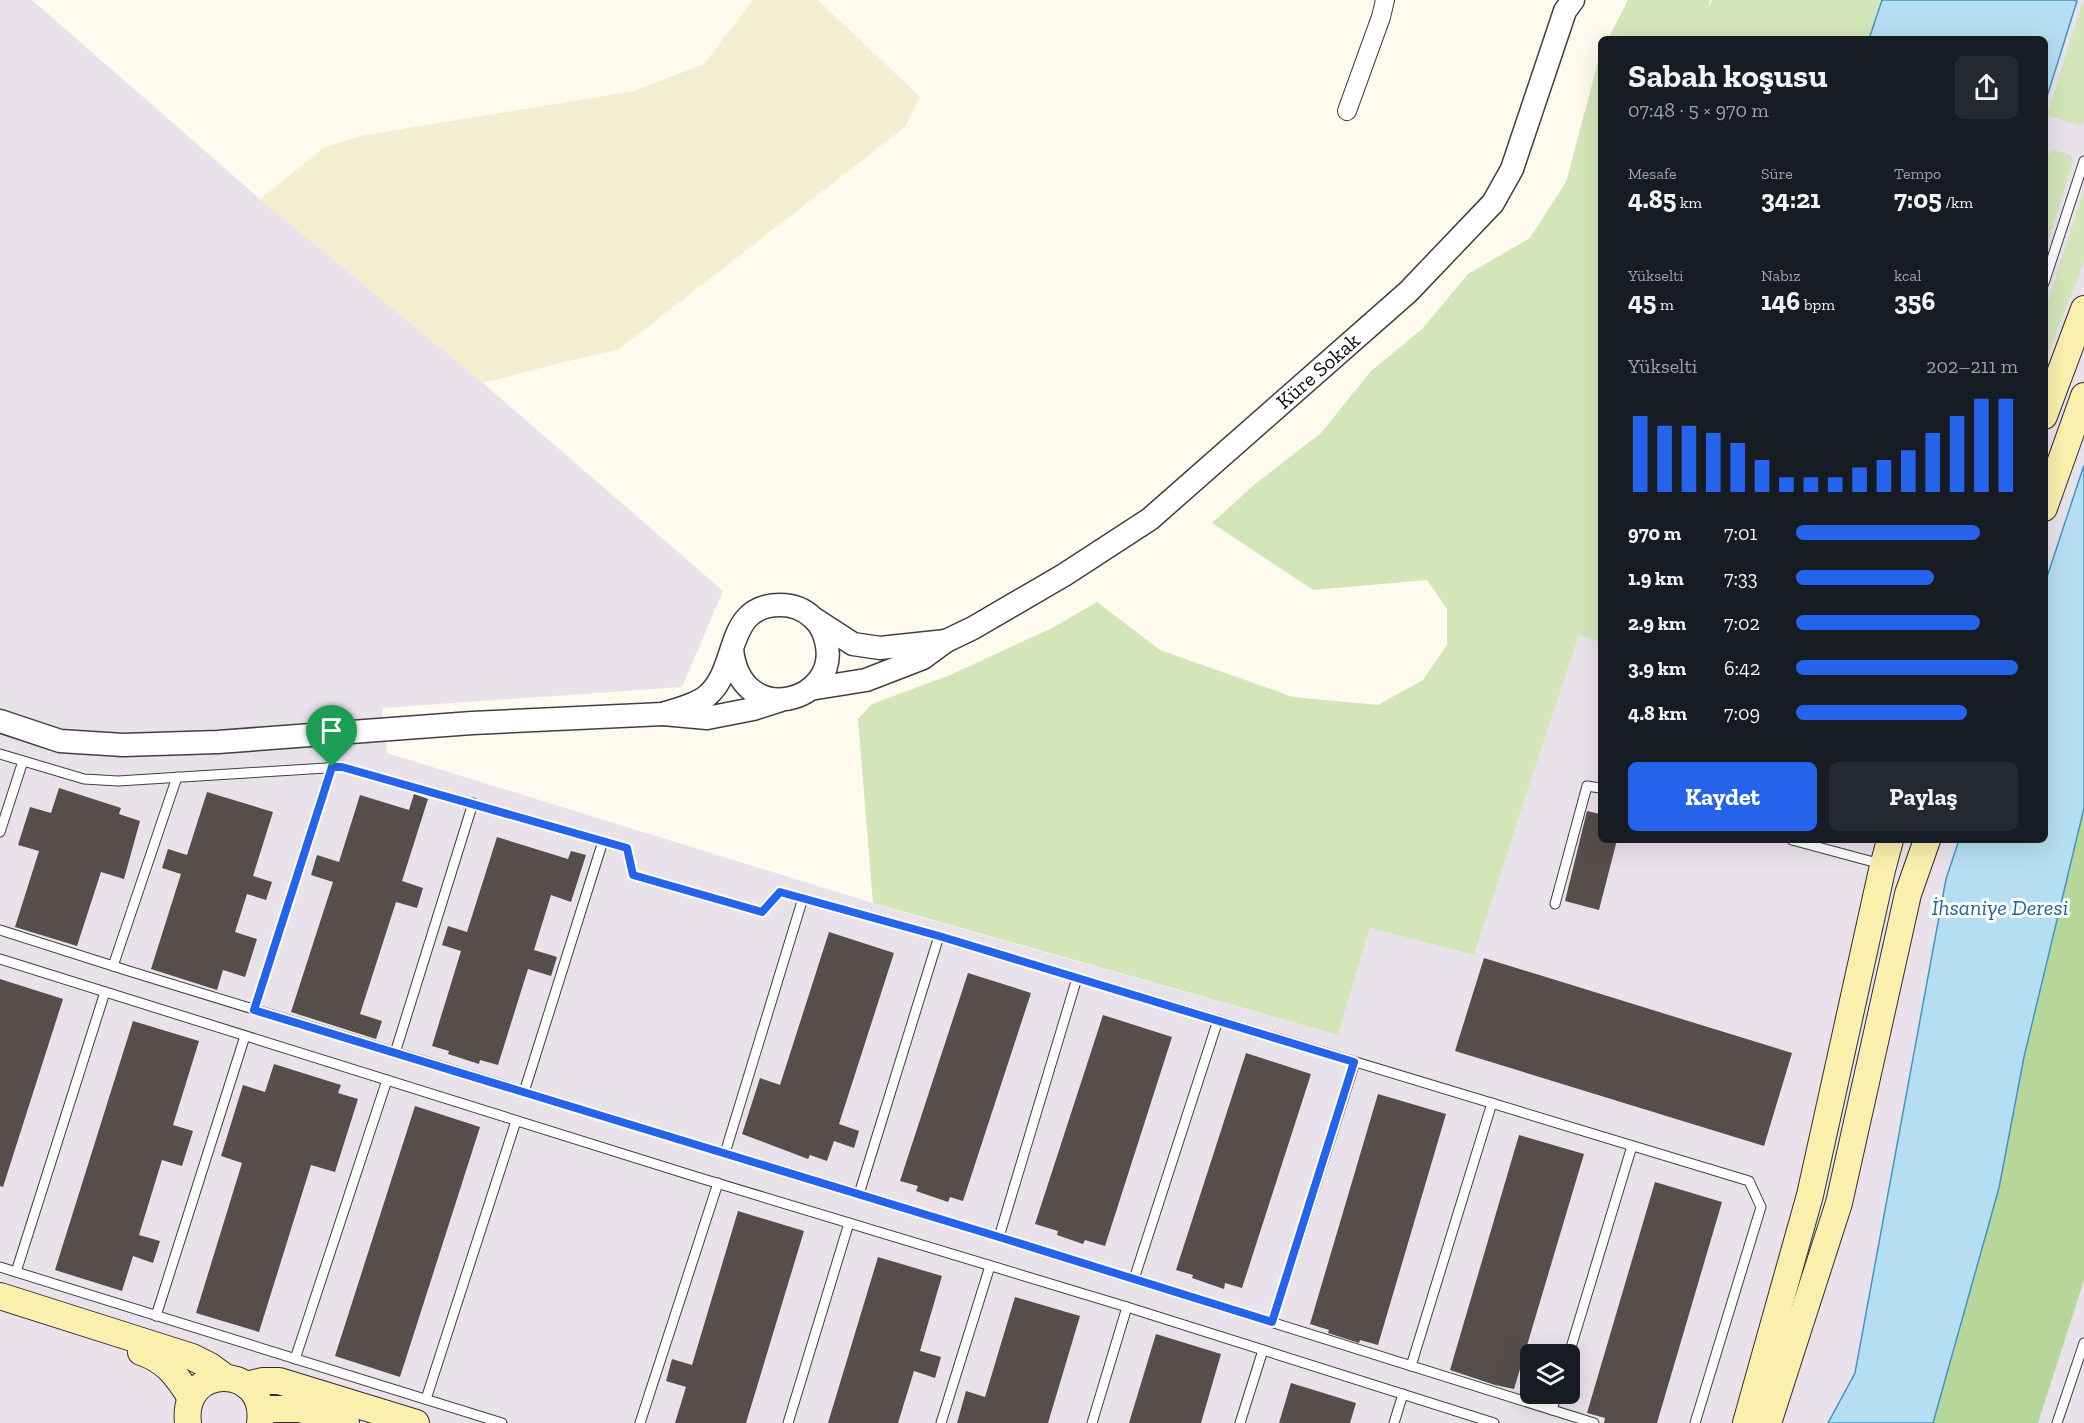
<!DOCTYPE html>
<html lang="tr">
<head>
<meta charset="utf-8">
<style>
	:root { --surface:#171b24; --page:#242831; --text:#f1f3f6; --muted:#9ea1a6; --accent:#2563eb }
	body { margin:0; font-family:"Zilla Slab",serif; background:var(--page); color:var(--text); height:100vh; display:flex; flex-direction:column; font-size:22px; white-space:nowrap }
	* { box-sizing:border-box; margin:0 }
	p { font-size:20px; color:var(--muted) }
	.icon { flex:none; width:33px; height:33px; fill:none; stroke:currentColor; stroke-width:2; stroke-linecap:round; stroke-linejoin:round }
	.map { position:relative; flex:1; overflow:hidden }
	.side { position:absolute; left:1598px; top:36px; width:450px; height:807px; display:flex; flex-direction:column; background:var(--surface); border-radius:9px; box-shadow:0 6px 24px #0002 }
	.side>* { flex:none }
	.tools { position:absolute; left:1520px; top:1344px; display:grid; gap:12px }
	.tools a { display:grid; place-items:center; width:60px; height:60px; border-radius:9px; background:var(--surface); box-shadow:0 6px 24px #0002; font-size:30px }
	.pin { position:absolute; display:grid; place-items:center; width:51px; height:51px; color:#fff; margin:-62px -26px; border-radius:50% 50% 50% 0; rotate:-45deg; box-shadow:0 0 6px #0007 }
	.pin .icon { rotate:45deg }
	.round { display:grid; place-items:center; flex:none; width:63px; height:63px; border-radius:9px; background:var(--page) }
	.headline { display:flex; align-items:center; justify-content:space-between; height:102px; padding:0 30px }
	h1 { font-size:33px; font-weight:700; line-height:45px }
	.metrics { display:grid; grid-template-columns:repeat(3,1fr); gap:9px; height:102px; padding:6px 30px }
	.metrics div { display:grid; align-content:center }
	.metrics b { font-size:26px; font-weight:700 }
	.metrics small { font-size:16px; font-weight:400 }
	.metrics p { font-size:16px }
	.chart { height:168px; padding:12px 30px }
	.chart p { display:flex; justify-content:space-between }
	.chart svg { width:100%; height:108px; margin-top:6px; stroke:var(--accent); stroke-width:6 }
	.action { display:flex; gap:12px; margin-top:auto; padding:12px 30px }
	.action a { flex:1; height:69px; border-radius:9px; background:var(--accent); color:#fff; font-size:24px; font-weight:700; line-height:69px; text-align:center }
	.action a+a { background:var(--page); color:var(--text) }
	ul { padding:0 30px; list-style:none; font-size:20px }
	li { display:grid; grid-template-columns:96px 72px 1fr; align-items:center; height:45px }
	li i { height:15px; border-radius:8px; background:var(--accent) }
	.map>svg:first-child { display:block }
	.industrial { fill:#eae2eb; fill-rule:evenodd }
	.farmland { fill:#f2eecf }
	.green { fill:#d2e6ba }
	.forest { fill:#b7d69a }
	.water { fill:#b5def2; stroke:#4195c5; stroke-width:1.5 }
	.building { fill:#554e4a }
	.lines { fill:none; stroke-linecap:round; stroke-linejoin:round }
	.service-casing { stroke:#404040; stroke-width:11 }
	.minor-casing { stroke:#404040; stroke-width:20 }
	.tertiary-casing { stroke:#404040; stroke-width:25 }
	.secondary-casing { stroke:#2f2f2f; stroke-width:28 }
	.service { stroke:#fff; stroke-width:9 }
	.minor { stroke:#fff; stroke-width:18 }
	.tertiary { stroke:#fff; stroke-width:22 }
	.secondary { stroke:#faefad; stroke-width:26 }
	.route-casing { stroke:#fff; stroke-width:12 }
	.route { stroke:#2563eb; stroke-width:8 }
	.labels { text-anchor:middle; stroke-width:6; stroke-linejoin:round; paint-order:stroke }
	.street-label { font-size:21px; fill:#0d0d0d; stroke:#fff }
	.water-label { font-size:22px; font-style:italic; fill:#1d6697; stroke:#fff }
</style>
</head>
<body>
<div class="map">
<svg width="2084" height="1423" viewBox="0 0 2084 1423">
	<rect width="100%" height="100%" fill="#fefaee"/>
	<path class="industrial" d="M0,0h32l228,199 223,184 240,208 -41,96 -300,21 5,45 515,159 436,123 32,-107 104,27 105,-322 21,-55v262h444v-801h-261l-71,-39h372v1423h-2084zM1530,1354h39v40h-39z"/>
	<polygon class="farmland" points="753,0 818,0 920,97 905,127 618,350 560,363 483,383 260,199 325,147 360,136 634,91 704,64"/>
	<g class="green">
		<polygon points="1628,0 1710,0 1708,9 1712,0 1882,0 1869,39 1608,39"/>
		<polygon points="2082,3 2084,4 2084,122 2080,126 2047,115"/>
		<polygon points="1600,55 1600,642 1579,634 1474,955 1370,928 1338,1035 873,903 858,719 872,704 950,675 1052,628 1097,602 1160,650 1293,697 1378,705 1423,680 1447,645 1447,609 1427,580 1313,590 1212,523 1254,485 1321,433 1371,371 1422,329 1468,274 1530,238 1566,182"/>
		<polygon points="2051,149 2069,154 2073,161 2045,253 2045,156 2048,157"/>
		<polygon points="2084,189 2084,262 2045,362 2045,311"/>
	</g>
	<polygon class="forest" points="2084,808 2084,1280 2038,1423 1933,1423 1999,1188 2024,1057"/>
	<g class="water">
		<polygon points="1882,0 2074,0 2077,1 2045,103 2044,39 1869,39"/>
		<polygon points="2084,465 2084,808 2024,1057 1999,1188 1933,1423 1828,1423 1855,1373 1946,879 1959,840 2044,840 2045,583"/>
	</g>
	<g class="building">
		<polygon points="59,788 121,808 119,814 140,821 124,879 101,872 77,946 15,927 39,851 18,845 30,807 51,813"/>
		<polygon points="207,792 273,812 253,876 272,882 266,900 247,894 235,932 257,939 245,977 223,970 217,990 151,969 181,874 162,868 168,849 187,855"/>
		<polygon points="414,794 428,799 402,881 423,888 417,908 396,902 360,1014 382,1021 376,1039 291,1012 333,882 311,875 317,855 339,862 360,795 409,810"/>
		<polygon points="1587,811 1600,814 1600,840 1617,840 1599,910 1565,901"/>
		<polygon points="497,837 568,859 571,851 586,855 571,902 551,895 534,950 557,957 551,976 528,969 498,1065 480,1060 479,1064 448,1054 449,1051 432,1046 461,951 442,945 448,926 467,932"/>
		<polygon points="829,932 894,953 839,1124 859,1131 854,1148 834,1141 827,1161 810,1155 808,1159 742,1134 760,1078 780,1085"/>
		<polygon points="1484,958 1792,1053 1764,1146 1455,1051"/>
		<polygon points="968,973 1031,993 963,1201 950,1197 948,1202 916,1191 918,1186 900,1181"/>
		<polygon points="0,979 63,999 3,1187 0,1186"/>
		<polygon points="1103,1015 1172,1037 1105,1246 1085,1240 1083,1244 1057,1235 1058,1231 1035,1224"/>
		<polygon points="133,1021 199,1041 173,1125 193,1131 182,1166 162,1160 139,1235 160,1241 153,1263 133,1256 122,1291 55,1270"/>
		<polygon points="1246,1053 1311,1074 1242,1288 1225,1283 1224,1289 1192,1278 1193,1275 1176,1270"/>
		<polygon points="274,1064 341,1085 338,1093 358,1099 335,1172 311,1165 259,1332 196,1313 242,1163 221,1156 243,1085 265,1092"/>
		<polygon points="1378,1094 1446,1114 1378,1345 1360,1340 1359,1343 1328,1333 1329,1330 1310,1324"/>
		<polygon points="415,1106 480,1127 400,1377 335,1356"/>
		<polygon points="1519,1135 1584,1154 1514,1389 1495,1385 1450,1370"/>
		<polygon points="1655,1182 1722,1202 1657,1423 1604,1423 1605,1418 1587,1413"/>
		<polygon points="738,1211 804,1231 746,1423 675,1423 686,1387 666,1381 672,1359 692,1365"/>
		<polygon points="878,1257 942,1276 920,1351 941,1357 935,1378 914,1371 898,1423 828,1423"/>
		<polygon points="1015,1297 1080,1316 1048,1423 957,1423 966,1391 985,1397"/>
		<polygon points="1156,1334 1221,1354 1201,1423 1129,1423"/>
		<polygon points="1291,1383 1356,1403 1350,1423 1279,1423"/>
	</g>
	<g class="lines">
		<defs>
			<g id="service">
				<polyline points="2044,283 2084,161"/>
				<polyline points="0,754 84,779 118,781 342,767 627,848 633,875 762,912 780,892 939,936 1749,1181 1761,1207 1695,1423"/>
				<polyline points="0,832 23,761"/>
				<polyline points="1792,840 1881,864"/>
				<polyline points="1555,904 1587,786 1600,788"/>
				<polyline points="0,930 132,972 999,1237 1594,1423"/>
				<polyline points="0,959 700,1178 1127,1307 1494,1423"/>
				<polyline points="113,966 177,777"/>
				<polyline points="254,1010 332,767"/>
				<polyline points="395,1053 473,803"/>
				<polyline points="524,1092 603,841"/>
				<polyline points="725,1153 803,898"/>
				<polyline points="859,1194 939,936"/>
				<polyline points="999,1237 1077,978"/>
				<polyline points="0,1267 502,1423"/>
				<polyline points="16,1272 105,992"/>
				<polyline points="1134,1279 1218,1020"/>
				<polyline points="156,1316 245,1036"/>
				<polyline points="1272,1322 1355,1062"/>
				<polyline points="1569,1354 1632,1146"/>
				<polyline points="295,1359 387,1080"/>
				<polyline points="1411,1366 1492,1103"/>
				<polyline points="426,1399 516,1121"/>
				<polyline points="1552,1410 1557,1394"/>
				<polyline points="640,1423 718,1183"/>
				<polyline points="788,1423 849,1223"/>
				<polyline points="941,1423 990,1266"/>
				<polyline points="1092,1423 1127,1307"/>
				<polyline points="1240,1423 1263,1350"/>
				<polyline points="1394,1423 1403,1394"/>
				<polyline points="2057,1423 2084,1343"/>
			</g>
			<polyline id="minor" points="1347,111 1381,17 1385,0"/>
			<g id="tertiary">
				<polyline points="946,641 973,628 1064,575 1150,519 1408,292 1493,203 1512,169 1565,11 1573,0"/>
				<path d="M732,649c8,81 110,54 94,-8 -2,-9 -6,-17 -13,-23 -9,-9 -20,-13 -33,-13 -55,0 -41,61 -71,89 -11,11 -32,15 -46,20l44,4 46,-9 28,-9"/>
				<polyline points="810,689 866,680 923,658 946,641 880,648 853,644 816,620"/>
				<polyline points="0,721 60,741 123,745 218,742 472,723 663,714"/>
			</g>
			<g id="secondary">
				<polyline points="2044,416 2084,309"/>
				<polyline points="2044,508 2084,396"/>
				<polyline points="0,1296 192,1357 210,1366 225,1377"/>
				<path d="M141,1352c25,8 36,24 50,46"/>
				<polyline points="246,1385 263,1381 279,1381 416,1423"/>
				<polyline points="261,1409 300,1409 346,1423"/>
				<path d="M188,1423c-7,-61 80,-59 72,0"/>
				<polyline points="1746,1423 1810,1195 1882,870 1890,840"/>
				<polyline points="1768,1423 1839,1203 1908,894 1927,840"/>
			</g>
		</defs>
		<use href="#service" class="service-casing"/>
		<use href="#minor" class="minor-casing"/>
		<use href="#tertiary" class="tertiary-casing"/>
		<use href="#secondary" class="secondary-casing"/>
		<use href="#service" class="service"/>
		<use href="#minor" class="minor"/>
		<use href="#tertiary" class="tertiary"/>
		<use href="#secondary" class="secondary"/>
	</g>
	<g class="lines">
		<defs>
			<polygon id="route" points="332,767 342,767 627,848 633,875 762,912 780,892 939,936 1354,1062 1272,1322 999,1237 254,1010"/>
		</defs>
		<use href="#route" class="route-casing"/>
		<use href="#route" class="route"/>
	</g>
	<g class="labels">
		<g class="street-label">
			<text transform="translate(1318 371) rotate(-41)" y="7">Küre Sokak</text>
		</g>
		<g class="water-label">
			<text x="2000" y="915">İhsaniye Deresi</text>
		</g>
	</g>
</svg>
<div class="tools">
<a><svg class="icon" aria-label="layers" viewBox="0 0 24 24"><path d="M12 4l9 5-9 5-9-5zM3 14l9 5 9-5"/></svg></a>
</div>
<div class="pin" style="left:332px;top:767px;background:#1e9e55"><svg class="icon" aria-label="arrive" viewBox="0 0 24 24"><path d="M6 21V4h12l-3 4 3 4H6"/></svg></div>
<section class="side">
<div class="headline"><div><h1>Sabah koşusu</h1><p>07:48 · 5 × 970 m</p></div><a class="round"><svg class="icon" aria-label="share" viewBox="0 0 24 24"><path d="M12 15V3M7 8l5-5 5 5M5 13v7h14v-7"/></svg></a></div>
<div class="metrics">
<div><p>Mesafe</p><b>4.85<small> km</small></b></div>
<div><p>Süre</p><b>34:21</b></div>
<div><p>Tempo</p><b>7:05<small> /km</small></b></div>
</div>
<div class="metrics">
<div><p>Yükselti</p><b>45<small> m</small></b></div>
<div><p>Nabız</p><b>146<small> bpm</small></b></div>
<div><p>kcal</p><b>356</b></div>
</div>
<div class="chart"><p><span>Yükselti</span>202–211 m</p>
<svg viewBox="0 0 160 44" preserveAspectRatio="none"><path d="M5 44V13M15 44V17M25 44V17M35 44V20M45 44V24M55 44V31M65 44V38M75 44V38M85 44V38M95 44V34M105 44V31M115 44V27M125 44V20M135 44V13M145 44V6M155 44V6"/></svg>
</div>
<ul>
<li><b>970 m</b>7:01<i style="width:83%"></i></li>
<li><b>1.9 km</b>7:33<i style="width:62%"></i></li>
<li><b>2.9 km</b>7:02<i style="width:83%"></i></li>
<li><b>3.9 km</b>6:42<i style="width:100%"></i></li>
<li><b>4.8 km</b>7:09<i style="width:77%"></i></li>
</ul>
<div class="action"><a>Kaydet</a><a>Paylaş</a></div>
</section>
</div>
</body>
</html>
